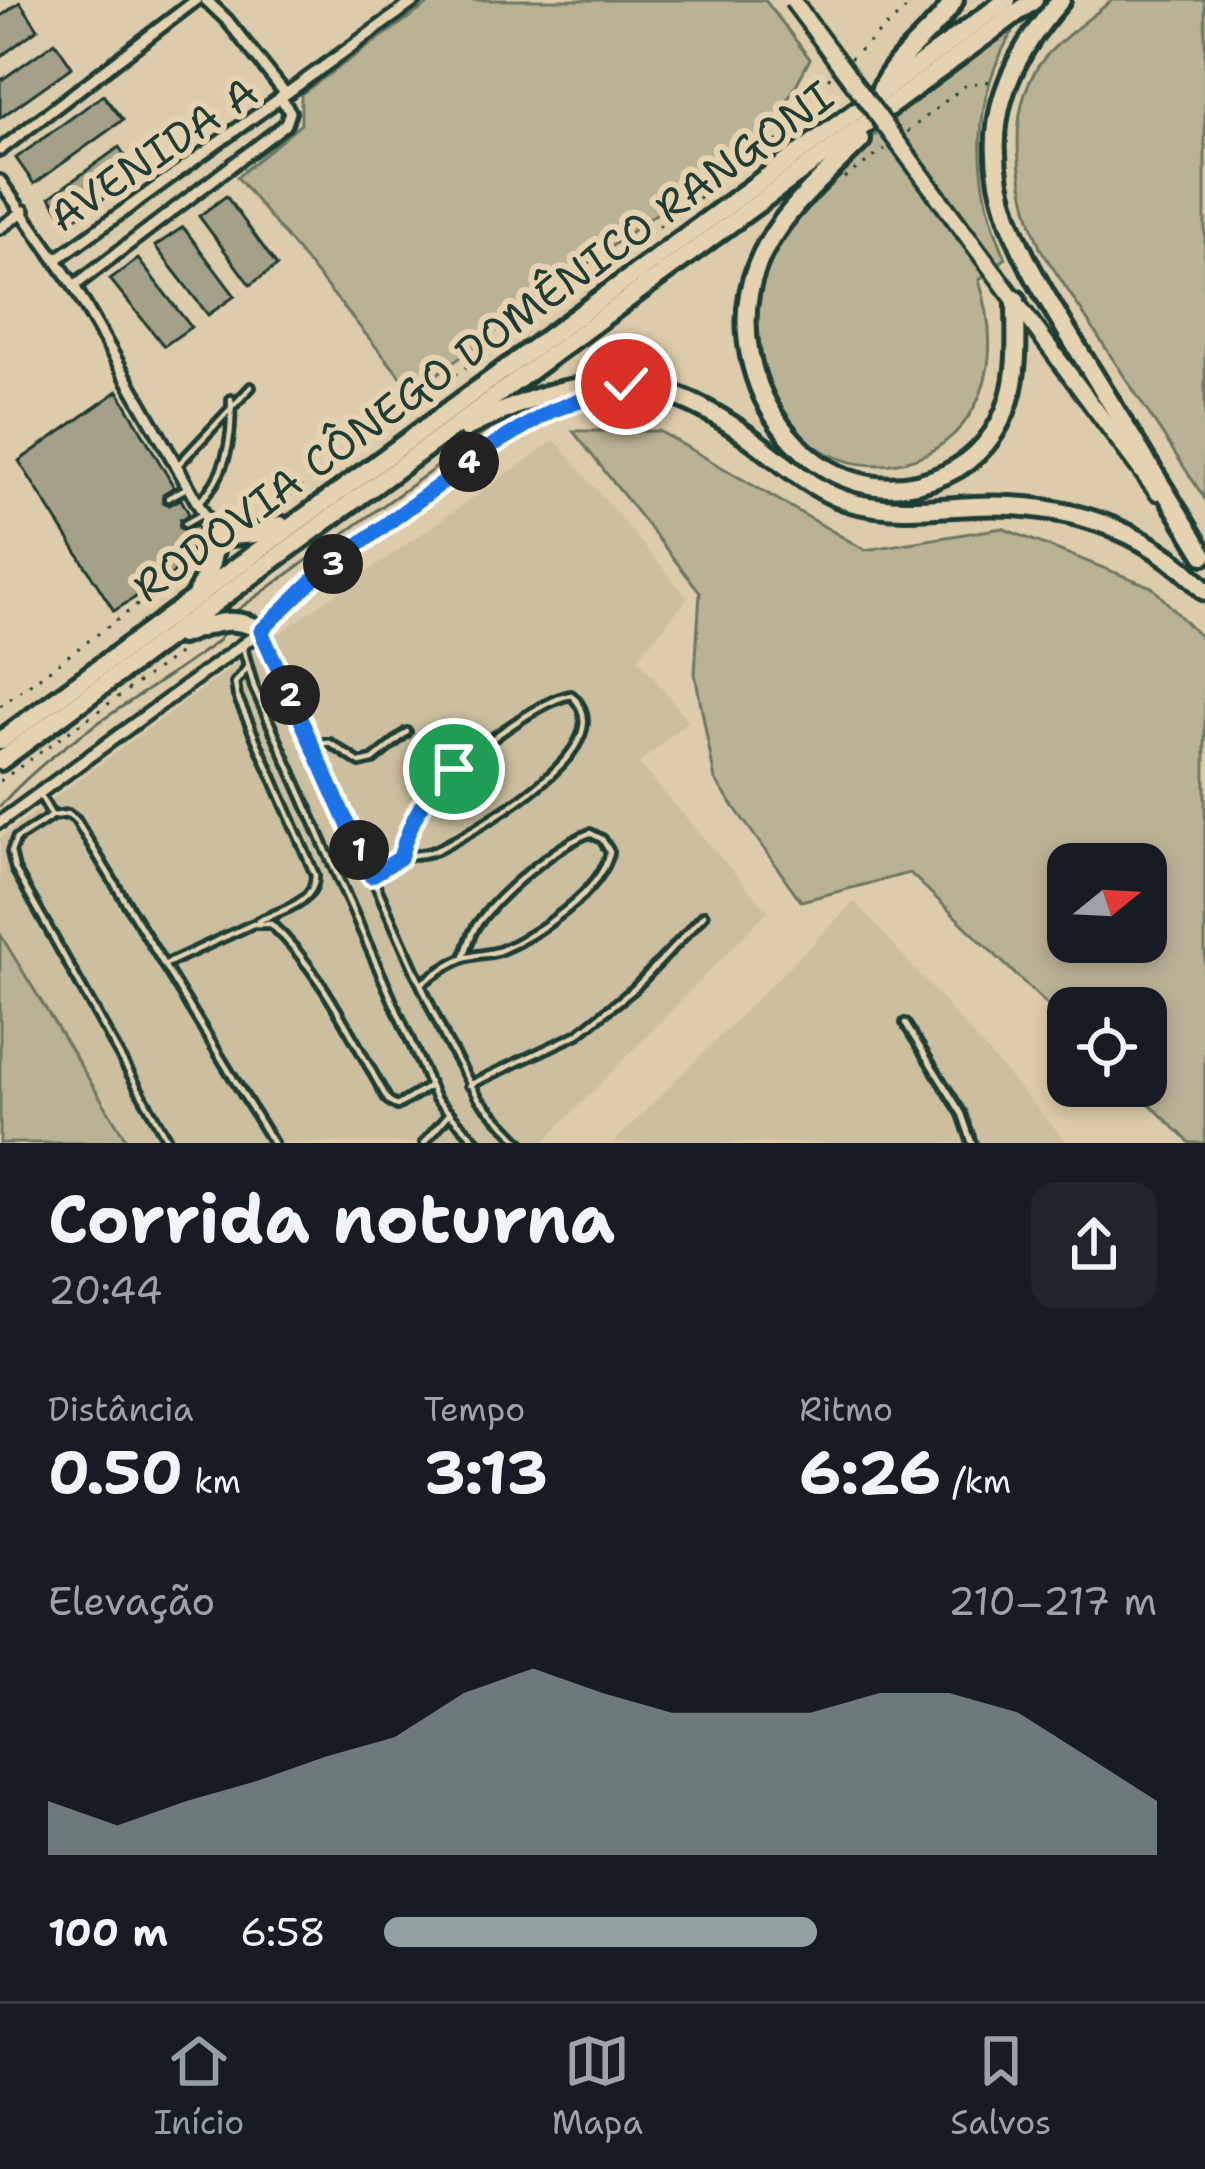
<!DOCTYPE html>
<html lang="pt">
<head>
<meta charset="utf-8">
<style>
	:root { --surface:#171b24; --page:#20242c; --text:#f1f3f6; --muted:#9ea1a6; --line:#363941; --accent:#92a19f }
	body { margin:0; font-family:"Shantell Sans",sans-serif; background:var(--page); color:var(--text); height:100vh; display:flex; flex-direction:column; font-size:45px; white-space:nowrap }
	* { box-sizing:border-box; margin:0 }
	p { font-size:39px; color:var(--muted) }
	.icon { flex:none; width:66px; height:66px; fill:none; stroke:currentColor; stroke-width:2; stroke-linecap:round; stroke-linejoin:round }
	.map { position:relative; height:1143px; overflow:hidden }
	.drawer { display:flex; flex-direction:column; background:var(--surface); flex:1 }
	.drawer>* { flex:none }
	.needle { width:78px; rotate:72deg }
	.tools { position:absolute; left:1047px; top:843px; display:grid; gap:24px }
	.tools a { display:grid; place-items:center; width:120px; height:120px; border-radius:24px; background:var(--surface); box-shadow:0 6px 18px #0003; font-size:60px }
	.pin { position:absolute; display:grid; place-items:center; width:102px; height:102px; color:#fff; margin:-51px; border:6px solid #fff; border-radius:50%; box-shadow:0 3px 12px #0007 }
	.km { position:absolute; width:60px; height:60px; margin:-30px; border-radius:50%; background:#222; color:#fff; font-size:33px; line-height:60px; text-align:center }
	.round { display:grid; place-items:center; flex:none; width:126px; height:126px; border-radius:24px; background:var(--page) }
	.head { display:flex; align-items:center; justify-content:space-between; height:204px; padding:0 48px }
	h1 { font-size:66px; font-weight:700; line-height:90px }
	.stats { display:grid; grid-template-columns:repeat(3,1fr); gap:18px; height:204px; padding:12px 48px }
	.stats div { display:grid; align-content:center }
	.stats b { font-size:60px; font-weight:700 }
	.stats small { font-size:33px; font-weight:400 }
	.stats p { font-size:33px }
	.chart { height:336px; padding:24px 48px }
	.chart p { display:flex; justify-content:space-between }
	.chart svg { width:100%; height:216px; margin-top:12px; fill:var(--accent); opacity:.7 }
	ul { padding:0 48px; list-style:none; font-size:39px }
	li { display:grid; grid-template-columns:192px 144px 1fr; align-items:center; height:90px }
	li i { height:30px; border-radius:15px; background:var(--accent) }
	.tabs { display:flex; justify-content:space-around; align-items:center; height:168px; border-top:3px solid var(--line); background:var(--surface); font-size:33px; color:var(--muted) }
	.tabs a { display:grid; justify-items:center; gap:6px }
	.tabs .selected { color:var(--accent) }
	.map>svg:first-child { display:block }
	.built { fill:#ccbfa0 }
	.green { fill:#bab295; stroke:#6c7864; stroke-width:3; fill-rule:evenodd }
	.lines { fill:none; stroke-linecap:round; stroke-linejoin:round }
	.stream { stroke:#616e5d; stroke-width:3 }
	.building { fill:#a4a188; stroke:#1f3d34; stroke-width:3 }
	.lane-casing { stroke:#1f3d34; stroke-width:14 }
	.street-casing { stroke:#1f3d34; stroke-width:18 }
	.secondary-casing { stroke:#1f3d34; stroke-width:22 }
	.highway-casing { stroke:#1f3d34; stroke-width:26 }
	.path { stroke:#1f3d34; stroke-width:3; stroke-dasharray:3 9; stroke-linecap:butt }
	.lane { stroke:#e5d2b0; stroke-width:4.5 }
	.street { stroke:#e5d2b0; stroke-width:9 }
	.secondary { stroke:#e5d2b0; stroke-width:14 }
	.highway { stroke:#e5d2b0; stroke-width:16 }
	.secondary-bridge-casing { stroke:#1f3d34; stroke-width:22; stroke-linecap:butt }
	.secondary-bridge { stroke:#e5d2b0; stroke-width:14 }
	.route-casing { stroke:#fff; stroke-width:24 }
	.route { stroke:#1a73e8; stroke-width:15 }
	.labels { text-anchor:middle; stroke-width:12; stroke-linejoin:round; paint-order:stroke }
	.street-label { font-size:42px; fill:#1f3d34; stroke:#e5d2b0 }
</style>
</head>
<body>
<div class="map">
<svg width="1205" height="1143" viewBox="0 0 1205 1143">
	<rect width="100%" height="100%" fill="#ddccab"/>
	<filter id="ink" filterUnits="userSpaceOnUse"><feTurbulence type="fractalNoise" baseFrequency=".00833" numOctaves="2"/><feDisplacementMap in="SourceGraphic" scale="24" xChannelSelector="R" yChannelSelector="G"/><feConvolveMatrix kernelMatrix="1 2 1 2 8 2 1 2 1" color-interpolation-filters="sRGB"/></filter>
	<g filter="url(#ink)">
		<g class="built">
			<polygon points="555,440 688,598 638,658 688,721 639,764 768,911 543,1143 128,1143 0,934 0,838 258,648"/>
			<polygon points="855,901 1068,1143 613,1143"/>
		</g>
		<g class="green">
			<polygon points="434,0 765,0 810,59 773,128 413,392 237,177 301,124 301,94"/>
			<path d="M1112,0h93v499l-165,-251c-21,-56 -39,-140 6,-192 19,-21 45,-38 66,-56z"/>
			<path d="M1017,25c-48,72 -45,156 -11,233l-27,22c64,204 -186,256 -222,71 -6,-31 -2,-69 15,-97 13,-23 34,-43 52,-63 17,-17 31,-38 49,-54 44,-41 97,-75 144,-112z"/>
			<path d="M573,431h86l206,119 137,-22 150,59 53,55v501h-15l-59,-57h15v-78h-78v17l-158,-152 -109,28 -86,-121 -20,-106 5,-82zM1068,864h78v78h-78z"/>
			<polygon points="0,934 128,1143 0,1143"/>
		</g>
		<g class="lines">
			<g class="stream">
				<polyline points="232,614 491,428"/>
				<path d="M0,806c59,-68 148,-111 219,-166l5,-10"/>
			</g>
		</g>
		<g class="building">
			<polygon points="20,2 38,29 0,57 0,17"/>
			<polygon points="55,42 72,67 0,118 0,81"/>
			<polygon points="103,95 123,120 34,184 16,158"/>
			<polygon points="119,147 138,174 68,224 50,197"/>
			<polygon points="226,196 277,266 250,285 199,216"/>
			<polygon points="183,227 235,296 208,315 155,246"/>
			<polygon points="138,259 191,327 164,346 110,279"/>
			<polygon points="118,391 174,487 163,494 163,502 169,505 181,499 189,514 180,520 180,528 186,531 196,526 199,530 186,565 114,611 19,461"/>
		</g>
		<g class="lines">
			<defs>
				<g id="lane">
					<polyline points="177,466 251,387"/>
					<polyline points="168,498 190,486"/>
					<path d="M199,502c28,-26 34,-66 32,-103"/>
					<polyline points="185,524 201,515"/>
					<polyline points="264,638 446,1040 479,1099 521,1143"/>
					<polyline points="242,644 254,687 436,1099 478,1143"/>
					<path d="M246,669l-11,14 2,13 78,179c1,28 -35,36 -57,46"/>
					<polyline points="311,743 330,743 360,763 373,760 407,732"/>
					<polyline points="40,795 52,816"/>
					<path d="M371,876c10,-7 21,-15 32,-19 13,-3 25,-2 36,-8 39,-21 189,-103 132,-154 -33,5 -125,75 -146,102 -15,18 -19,39 -24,61"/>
					<polyline points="164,965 273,1143"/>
					<path d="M421,984c12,-9 26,-19 41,-25 11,-5 25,-4 37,-8 37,-15 103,-60 111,-99l-8,-13 -12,-6c-35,13 -88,59 -111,89 -8,9 -11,24 -15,35"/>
					<polyline points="905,1023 962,1114 972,1143"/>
					<polyline points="469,1085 578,1034 634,989 704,915"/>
					<path d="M169,1143l-154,-274 -4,-17 5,-13 36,-23 16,-2 8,6 88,145 89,-41h18c51,47 82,116 117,176l9,6 33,-20"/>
					<polyline points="424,1143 450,1113"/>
				</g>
				<g id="street">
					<polyline points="206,0 227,20 285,93"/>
					<polyline points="0,150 196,0"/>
					<polyline points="0,181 74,286 217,537"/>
					<polyline points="0,228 24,211"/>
					<polyline points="57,259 416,0"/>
					<polyline points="74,286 286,124 290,112 280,97"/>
					<polyline points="0,822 261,631 318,575 493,445 551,411 610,390"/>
				</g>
				<polyline id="secondary" points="996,275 1157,492"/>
				<g id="highway">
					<path d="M1061,0c-120,134 -53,237 27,366 39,63 77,126 116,189"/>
					<path d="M881,89c15,-34 54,-56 73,-89"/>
					<path d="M861,140c-37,37 -85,76 -104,126 -45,114 63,266 189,208 31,-14 53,-41 63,-74 10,-32 7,-67 7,-100"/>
					<path d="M466,428c112,-55 183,-66 288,13 31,23 62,52 100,62 39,10 80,5 119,3 87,-4 171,19 232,85"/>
					<polyline points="197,592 210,567 217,537 255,534 280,525"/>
					<path d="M181,635c27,-10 53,-22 80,-4"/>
					<polyline points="0,741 1007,0"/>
					<polyline points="0,761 1034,0"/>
				</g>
			</defs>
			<use href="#lane" class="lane-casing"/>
			<use href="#street" class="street-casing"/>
			<use href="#secondary" class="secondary-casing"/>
			<use href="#highway" class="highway-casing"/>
			<g class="path">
				<polyline points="850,59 916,0"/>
				<polyline points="907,132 967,84 994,81"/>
				<polyline points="844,178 885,149"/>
				<polyline points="607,403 663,408"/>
				<polyline points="261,516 793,129 810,96 834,73"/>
				<polyline points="0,706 170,581 185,575 197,559"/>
				<polyline points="0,781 184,650"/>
			</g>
			<use href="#lane" class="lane"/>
			<use href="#street" class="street"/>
			<use href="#secondary" class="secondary"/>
			<use href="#highway" class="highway"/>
			<defs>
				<polyline id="secondary-bridge" points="792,0 996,275"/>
			</defs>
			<use href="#secondary-bridge" class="secondary-bridge-casing"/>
			<use href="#secondary-bridge" class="secondary-bridge"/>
		</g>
	</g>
	<g class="lines" filter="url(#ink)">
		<defs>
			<path id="route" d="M454,769c-32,31 -42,46 -54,89l-29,18 -110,-245 57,-56 175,-130 58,-34 75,-27"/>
		</defs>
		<use href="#route" class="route-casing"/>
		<use href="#route" class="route"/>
	</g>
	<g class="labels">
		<g class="street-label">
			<text transform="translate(153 154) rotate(-34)" y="15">AVENIDA A</text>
			<text transform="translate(483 341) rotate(-36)" y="15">RODOVIA CÔNEGO DOMÊNICO RANGONI</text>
		</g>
	</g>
</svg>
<div class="tools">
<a><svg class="needle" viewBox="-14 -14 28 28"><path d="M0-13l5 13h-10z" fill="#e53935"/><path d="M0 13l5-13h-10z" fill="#9ea1a6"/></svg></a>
<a><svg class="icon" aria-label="locate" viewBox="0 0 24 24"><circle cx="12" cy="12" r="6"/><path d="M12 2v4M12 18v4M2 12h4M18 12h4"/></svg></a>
</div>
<div class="pin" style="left:454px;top:769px;background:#1e9e55"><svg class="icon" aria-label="arrive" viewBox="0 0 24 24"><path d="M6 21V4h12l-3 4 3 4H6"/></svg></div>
<div class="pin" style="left:626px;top:384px;background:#d93025"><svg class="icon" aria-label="check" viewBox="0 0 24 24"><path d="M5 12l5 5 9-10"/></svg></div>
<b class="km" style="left:359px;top:850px">1</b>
<b class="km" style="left:290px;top:695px">2</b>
<b class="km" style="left:333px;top:564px">3</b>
<b class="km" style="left:469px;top:462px">4</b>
</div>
<section class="drawer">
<div class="head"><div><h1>Corrida noturna</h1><p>20:44</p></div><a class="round"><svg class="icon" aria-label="share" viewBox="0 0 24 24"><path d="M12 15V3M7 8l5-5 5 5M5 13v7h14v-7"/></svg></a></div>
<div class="stats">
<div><p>Distância</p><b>0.50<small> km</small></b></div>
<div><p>Tempo</p><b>3:13</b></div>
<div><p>Ritmo</p><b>6:26<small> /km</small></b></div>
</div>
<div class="chart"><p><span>Elevação</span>210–217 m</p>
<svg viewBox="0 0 160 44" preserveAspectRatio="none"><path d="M0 44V33L10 38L20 33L30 29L40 24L50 20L60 11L70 6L80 11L90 15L100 15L110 15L120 11L130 11L140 15L150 24L160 33V44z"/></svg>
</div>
<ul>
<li><b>100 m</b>6:58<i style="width:56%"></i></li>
</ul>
</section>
<nav class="tabs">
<a class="selected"><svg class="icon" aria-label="home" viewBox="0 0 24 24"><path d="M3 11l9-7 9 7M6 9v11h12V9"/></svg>Início</a>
<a><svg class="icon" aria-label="map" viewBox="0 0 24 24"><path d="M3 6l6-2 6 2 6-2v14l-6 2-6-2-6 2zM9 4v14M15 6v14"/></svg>Mapa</a>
<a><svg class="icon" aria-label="saved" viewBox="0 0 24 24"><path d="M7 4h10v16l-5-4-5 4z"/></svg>Salvos</a>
</nav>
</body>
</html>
